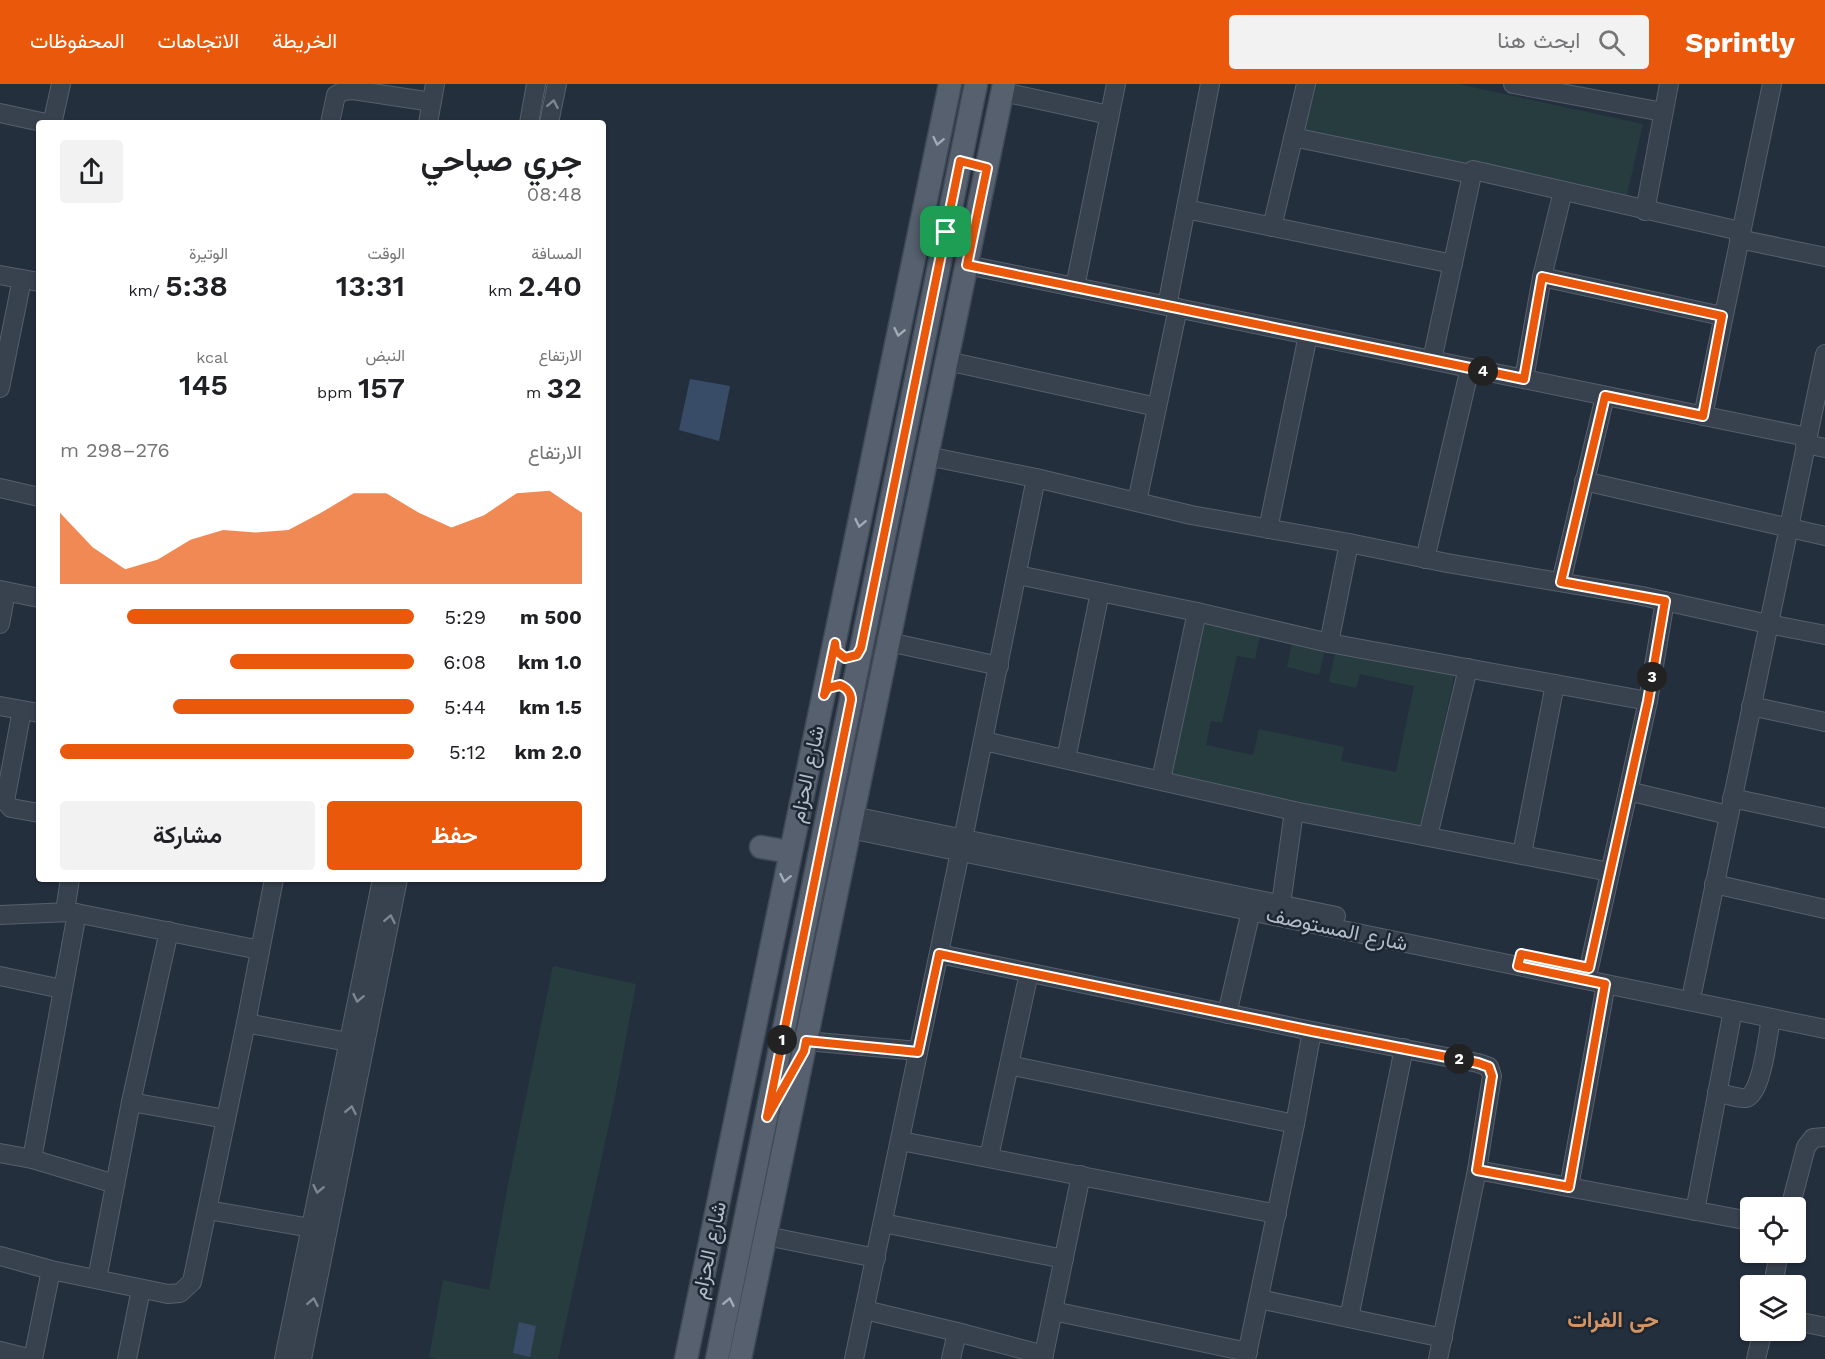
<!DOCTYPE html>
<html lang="ar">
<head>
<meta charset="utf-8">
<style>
	:root { --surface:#fff; --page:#f2f2f2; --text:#202124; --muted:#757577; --accent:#ea580c }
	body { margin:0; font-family:"Work Sans",Vazirmatn,sans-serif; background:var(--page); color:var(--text); direction:rtl; height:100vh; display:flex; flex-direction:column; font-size:22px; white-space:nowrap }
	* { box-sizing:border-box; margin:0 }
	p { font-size:20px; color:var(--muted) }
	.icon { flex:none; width:33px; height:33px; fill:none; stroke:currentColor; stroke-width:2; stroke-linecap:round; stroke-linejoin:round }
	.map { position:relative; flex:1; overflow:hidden; direction:ltr }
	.panel { position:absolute; left:36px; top:36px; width:570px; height:762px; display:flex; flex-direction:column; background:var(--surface); border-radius:6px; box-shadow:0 2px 4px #0004; direction:rtl }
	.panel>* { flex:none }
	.controls { position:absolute; left:1740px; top:1113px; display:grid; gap:12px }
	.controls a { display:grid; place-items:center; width:66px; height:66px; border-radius:6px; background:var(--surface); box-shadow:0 2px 4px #0004; font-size:30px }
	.pin { position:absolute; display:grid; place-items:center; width:51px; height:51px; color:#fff; margin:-26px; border-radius:12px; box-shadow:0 3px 9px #0006 }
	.km { position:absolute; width:30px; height:30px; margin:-15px; border-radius:50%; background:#222; color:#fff; font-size:16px; line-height:30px; text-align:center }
	.round { display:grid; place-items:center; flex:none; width:63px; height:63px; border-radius:6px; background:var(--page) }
	.headline { display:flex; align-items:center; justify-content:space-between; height:102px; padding:0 24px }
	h1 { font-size:33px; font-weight:600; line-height:45px }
	.metrics { display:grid; grid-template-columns:repeat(3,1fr); gap:9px; height:102px; padding:6px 24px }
	.metrics div { display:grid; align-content:center }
	.metrics b { font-size:30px; font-weight:600 }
	.metrics small { font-size:16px; font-weight:400 }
	.metrics p { font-size:16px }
	.chart { height:168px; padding:12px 24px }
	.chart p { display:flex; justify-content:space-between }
	.chart svg { width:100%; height:108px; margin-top:6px; fill:var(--accent); opacity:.7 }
	.button { display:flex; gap:12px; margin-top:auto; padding:12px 24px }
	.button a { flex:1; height:69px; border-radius:6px; background:var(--accent); color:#fff; font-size:24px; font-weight:600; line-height:69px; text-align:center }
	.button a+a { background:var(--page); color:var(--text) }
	ul { padding:0 24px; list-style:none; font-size:20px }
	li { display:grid; grid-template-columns:96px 72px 1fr; align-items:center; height:45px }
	li i { height:15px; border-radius:8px; background:var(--accent) }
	header { display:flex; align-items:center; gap:36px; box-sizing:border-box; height:84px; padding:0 30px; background:var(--accent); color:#fff }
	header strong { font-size:28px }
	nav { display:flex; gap:33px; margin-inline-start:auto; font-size:21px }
	.search { width:420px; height:54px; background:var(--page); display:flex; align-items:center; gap:15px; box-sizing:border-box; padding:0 21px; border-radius:6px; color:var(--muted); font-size:22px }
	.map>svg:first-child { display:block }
	.green { fill:#263c3f }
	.water { fill:#394c67 }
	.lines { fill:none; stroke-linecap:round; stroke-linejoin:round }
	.minor-casing { stroke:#565f6c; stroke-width:20 }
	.major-casing { stroke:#414a57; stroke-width:25 }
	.minor { stroke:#38414e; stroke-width:18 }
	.major { stroke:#56606e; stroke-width:22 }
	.oneway { stroke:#7c8592 }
	.oneway2 { stroke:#a1aab7 }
	.route-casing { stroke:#fff; stroke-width:12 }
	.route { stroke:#ea580c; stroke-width:8 }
	.labels { text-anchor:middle; stroke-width:5; stroke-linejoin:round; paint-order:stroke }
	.street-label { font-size:21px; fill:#b4bcc9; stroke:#1d2633 }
	.neighbourhood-label { font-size:22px; font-weight:bold; fill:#d59563; stroke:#1d2633 }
</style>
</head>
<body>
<header>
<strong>Sprintly</strong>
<div class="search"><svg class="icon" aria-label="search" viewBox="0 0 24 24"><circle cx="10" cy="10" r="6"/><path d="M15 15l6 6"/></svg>ابحث هنا</div>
<nav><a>الخريطة</a><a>الاتجاهات</a><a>المحفوظات</a></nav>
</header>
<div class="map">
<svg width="1825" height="1275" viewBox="0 0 1825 1275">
	<rect width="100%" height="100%" fill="#242f3e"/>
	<g class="green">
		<polygon points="1309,0 1458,0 1643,40 1625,120 1298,48"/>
		<polygon points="1202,534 1261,547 1255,575 1237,572 1222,639 1211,637 1206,661 1253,671 1259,645 1344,663 1341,677 1396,688 1414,602 1360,590 1356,604 1329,598 1336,564 1455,589 1421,747 1167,692"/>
		<polygon points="1293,554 1326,561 1319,591 1287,583"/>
		<polygon points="553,882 636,900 616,1008 558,1275 438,1275 429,1273 443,1196 489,1206 508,1100"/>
	</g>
	<g class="water">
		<polygon points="690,295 730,302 719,357 679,346"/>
		<polygon points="519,1238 536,1242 530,1273 513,1269"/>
	</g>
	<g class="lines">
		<defs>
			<g id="minor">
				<polyline points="1513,0 1663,28"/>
				<polyline points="1003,8 1109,31"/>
				<polyline points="0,29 46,39 53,36 61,0"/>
				<polyline points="330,39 336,11 344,7 353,6 432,18"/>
				<polyline points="428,39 435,0"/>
				<polyline points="529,39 536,0"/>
				<polyline points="549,39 557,0"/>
				<polyline points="1293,53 1471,90"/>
				<polyline points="1186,125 1453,180"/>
				<polyline points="1645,127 1669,0"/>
				<polyline points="1272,143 1306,0"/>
				<polyline points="1739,155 1825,173"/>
				<polyline points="967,181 1807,353"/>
				<polyline points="0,191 39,198"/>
				<polyline points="1542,193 1722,232"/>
				<polyline points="1075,203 1116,0"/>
				<polyline points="1167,222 1210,0"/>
				<polyline points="1432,276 1473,86 1740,147"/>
				<polyline points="947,277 1157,323"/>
				<polyline points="1524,295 1542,193 1563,107"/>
				<polyline points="0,304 22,195"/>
				<polyline points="1703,332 1772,0"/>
				<polyline points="1805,360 1825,364"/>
				<polyline points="927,372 1036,394 1191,431 1349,459 1447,479 1642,512 1768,540 1825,551"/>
				<polyline points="1584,397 1825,452"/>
				<polyline points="0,404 39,413"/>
				<polyline points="1137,418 1178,224"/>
				<polyline points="1268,445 1308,251"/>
				<polyline points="1425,475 1470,284"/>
				<polyline points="1018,491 1197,528 1329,559 1648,617"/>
				<polyline points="1561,498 1605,312"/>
				<polyline points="0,506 39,514"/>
				<polyline points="0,540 6,508"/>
				<polyline points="889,558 999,582"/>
				<polyline points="1329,559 1349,459"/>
				<polyline points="0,622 39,629"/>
				<polyline points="1751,622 1825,638"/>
				<polyline points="22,626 5,717 11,724 39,729"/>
				<polyline points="984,657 1294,727 1610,788"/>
				<polyline points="1066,675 1100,508"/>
				<polyline points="1161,696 1197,528"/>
				<polyline points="1628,707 1728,731"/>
				<polyline points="1732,714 1825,734"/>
				<polyline points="853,732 1336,832"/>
				<polyline points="850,745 1825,945"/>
				<polyline points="1428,752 1468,584"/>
				<polyline points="963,755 1036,394"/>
				<polyline points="1522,770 1555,600"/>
				<polyline points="1714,800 1825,825"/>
				<polyline points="1281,820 1294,727"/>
				<polyline points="65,827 70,795"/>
				<polyline points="0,831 71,828 260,866"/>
				<polyline points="939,870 1312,947 1478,979 1489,983 1492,992 1477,1086 1438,1275"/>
				<polyline points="1589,884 1648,617 1665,517"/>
				<polyline points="0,892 62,905"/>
				<polyline points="1693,905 1825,270"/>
				<polyline points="1227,930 1251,827"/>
				<polyline points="246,939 348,958"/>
				<polyline points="806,957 918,967"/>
				<polyline points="1009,981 1295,1040"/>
				<path d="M1717,1008c8,2 21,7 29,6 16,-3 22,-65 25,-80"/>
				<polyline points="131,1018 226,1035"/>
				<polyline points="901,1057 1277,1130"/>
				<polyline points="0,1069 32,1075 115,1100"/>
				<polyline points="989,1073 1029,889"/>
				<polyline points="32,1075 77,829"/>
				<polyline points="1477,1086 1750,1137"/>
				<polyline points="1569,1103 1606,900"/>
				<polyline points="1790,1124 1806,1063 1813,1054 1825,1053"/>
				<polyline points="208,1126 311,1144"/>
				<polyline points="1695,1127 1733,926"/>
				<polyline points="883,1139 1064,1175"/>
				<polyline points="766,1152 876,1174"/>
				<polyline points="0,1172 51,1186 168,1210 180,1209 192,1198 246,939 274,795"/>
				<polyline points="97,1195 131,1018 169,847"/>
				<polyline points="1773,1202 1779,1168"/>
				<polyline points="1259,1215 1443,1254"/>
				<polyline points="865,1226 957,1248 1044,1271"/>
				<polyline points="1053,1227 1248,1268"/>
				<polyline points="1349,1234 1404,964"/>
				<polyline points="1796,1237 1825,1243"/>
				<polyline points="0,1267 32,1275"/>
				<polyline points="33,1275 51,1186"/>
				<polyline points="127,1275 141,1205"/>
				<polyline points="284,1275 382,795"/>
				<polyline points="302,1275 398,795"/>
				<path d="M854,1275c36,-169 70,-338 106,-507"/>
				<polyline points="951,1275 957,1248"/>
				<polyline points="1043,1275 1081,1091"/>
				<polyline points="1246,1275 1295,1040 1312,947"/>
				<polyline points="1756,1275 1763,1246"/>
			</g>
			<g id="major">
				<polyline points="761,763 790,768"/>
				<polyline points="686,1275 950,0"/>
				<polyline points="717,1275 976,0"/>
				<polyline points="740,1275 1004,0"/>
			</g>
		</defs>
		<use href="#minor" class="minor-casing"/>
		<use href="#major" class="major-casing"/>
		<use href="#minor" class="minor"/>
		<use href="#major" class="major"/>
	</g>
	<defs><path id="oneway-chevron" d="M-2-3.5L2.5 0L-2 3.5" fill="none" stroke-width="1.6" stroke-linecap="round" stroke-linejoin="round" transform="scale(1.5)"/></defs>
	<g class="oneway">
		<use href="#oneway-chevron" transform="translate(553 20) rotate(-79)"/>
		<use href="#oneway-chevron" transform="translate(390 835) rotate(-79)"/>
		<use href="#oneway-chevron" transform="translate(358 914) rotate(102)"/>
		<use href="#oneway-chevron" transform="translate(351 1026) rotate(-79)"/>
		<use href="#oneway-chevron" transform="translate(318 1105) rotate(102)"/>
		<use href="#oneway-chevron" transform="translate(313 1218) rotate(-79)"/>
	</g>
	<g class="oneway2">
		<use href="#oneway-chevron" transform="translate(938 57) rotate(102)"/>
		<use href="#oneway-chevron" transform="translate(899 248) rotate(102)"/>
		<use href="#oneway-chevron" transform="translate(860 439) rotate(102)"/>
		<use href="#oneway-chevron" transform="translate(785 794) rotate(102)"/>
		<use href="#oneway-chevron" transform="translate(729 1218) rotate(-78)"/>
	</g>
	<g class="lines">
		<defs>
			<path id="route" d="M960,77l27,7 -20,97 557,114 18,-102 180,39 -19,100 -98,-20 -44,186 104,19 -17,100 -59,267 -68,-14 -3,12 87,18 -36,203 -92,-17 15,-94 -3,-9 -11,-4 -166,-32 -373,-77 -21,98 -112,-11 -2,10 -37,66 84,-417c0,-8 -4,-12 -11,-15l-12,3 -4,7 11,-52 1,8 9,7 12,-3 4,-7z"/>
		</defs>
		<use href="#route" class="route-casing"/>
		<use href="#route" class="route"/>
	</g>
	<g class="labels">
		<g class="street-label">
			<text transform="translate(807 690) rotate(-78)" y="7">شارع الحزام</text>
			<text transform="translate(1337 845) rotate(12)" y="7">شارع المستوصف</text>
			<text transform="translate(709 1166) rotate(-78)" y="7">شارع الحزام</text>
		</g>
		<g class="neighbourhood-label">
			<text x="1613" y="1243">حی الفرات</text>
		</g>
	</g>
</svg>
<div class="controls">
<a><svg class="icon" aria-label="locate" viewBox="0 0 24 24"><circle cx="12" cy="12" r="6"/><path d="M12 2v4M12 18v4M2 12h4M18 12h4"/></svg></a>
<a><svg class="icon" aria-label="layers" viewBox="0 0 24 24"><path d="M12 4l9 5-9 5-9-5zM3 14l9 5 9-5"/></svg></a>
</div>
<div class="pin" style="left:946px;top:148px;background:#1e9e55"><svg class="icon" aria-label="arrive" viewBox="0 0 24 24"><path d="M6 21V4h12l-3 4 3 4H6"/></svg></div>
<b class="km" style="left:782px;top:956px">1</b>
<b class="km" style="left:1459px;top:975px">2</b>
<b class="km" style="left:1652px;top:593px">3</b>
<b class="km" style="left:1483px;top:287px">4</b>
<section class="panel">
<div class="headline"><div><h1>جري صباحي</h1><p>08:48</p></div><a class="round"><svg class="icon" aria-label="share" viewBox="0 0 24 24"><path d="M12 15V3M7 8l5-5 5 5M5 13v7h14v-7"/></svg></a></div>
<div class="metrics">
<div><p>المسافة</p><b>2.40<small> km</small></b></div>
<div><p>الوقت</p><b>13:31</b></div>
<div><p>الوتيرة</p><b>5:38<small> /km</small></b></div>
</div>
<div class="metrics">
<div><p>الارتفاع</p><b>32<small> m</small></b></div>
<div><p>النبض</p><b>157<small> bpm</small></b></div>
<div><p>kcal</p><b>145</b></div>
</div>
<div class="chart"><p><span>الارتفاع</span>276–298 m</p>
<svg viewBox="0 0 160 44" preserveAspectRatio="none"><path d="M0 44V15L10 29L20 38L30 34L40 26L50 22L60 23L70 22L80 15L90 7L100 7L110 15L120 21L130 16L140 7L150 6L160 15V44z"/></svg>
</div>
<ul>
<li><b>500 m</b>5:29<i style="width:81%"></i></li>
<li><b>1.0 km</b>6:08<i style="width:52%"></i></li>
<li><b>1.5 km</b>5:44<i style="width:68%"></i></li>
<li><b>2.0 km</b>5:12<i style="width:100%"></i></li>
</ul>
<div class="button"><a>حفظ</a><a>مشاركة</a></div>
</section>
</div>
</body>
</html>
